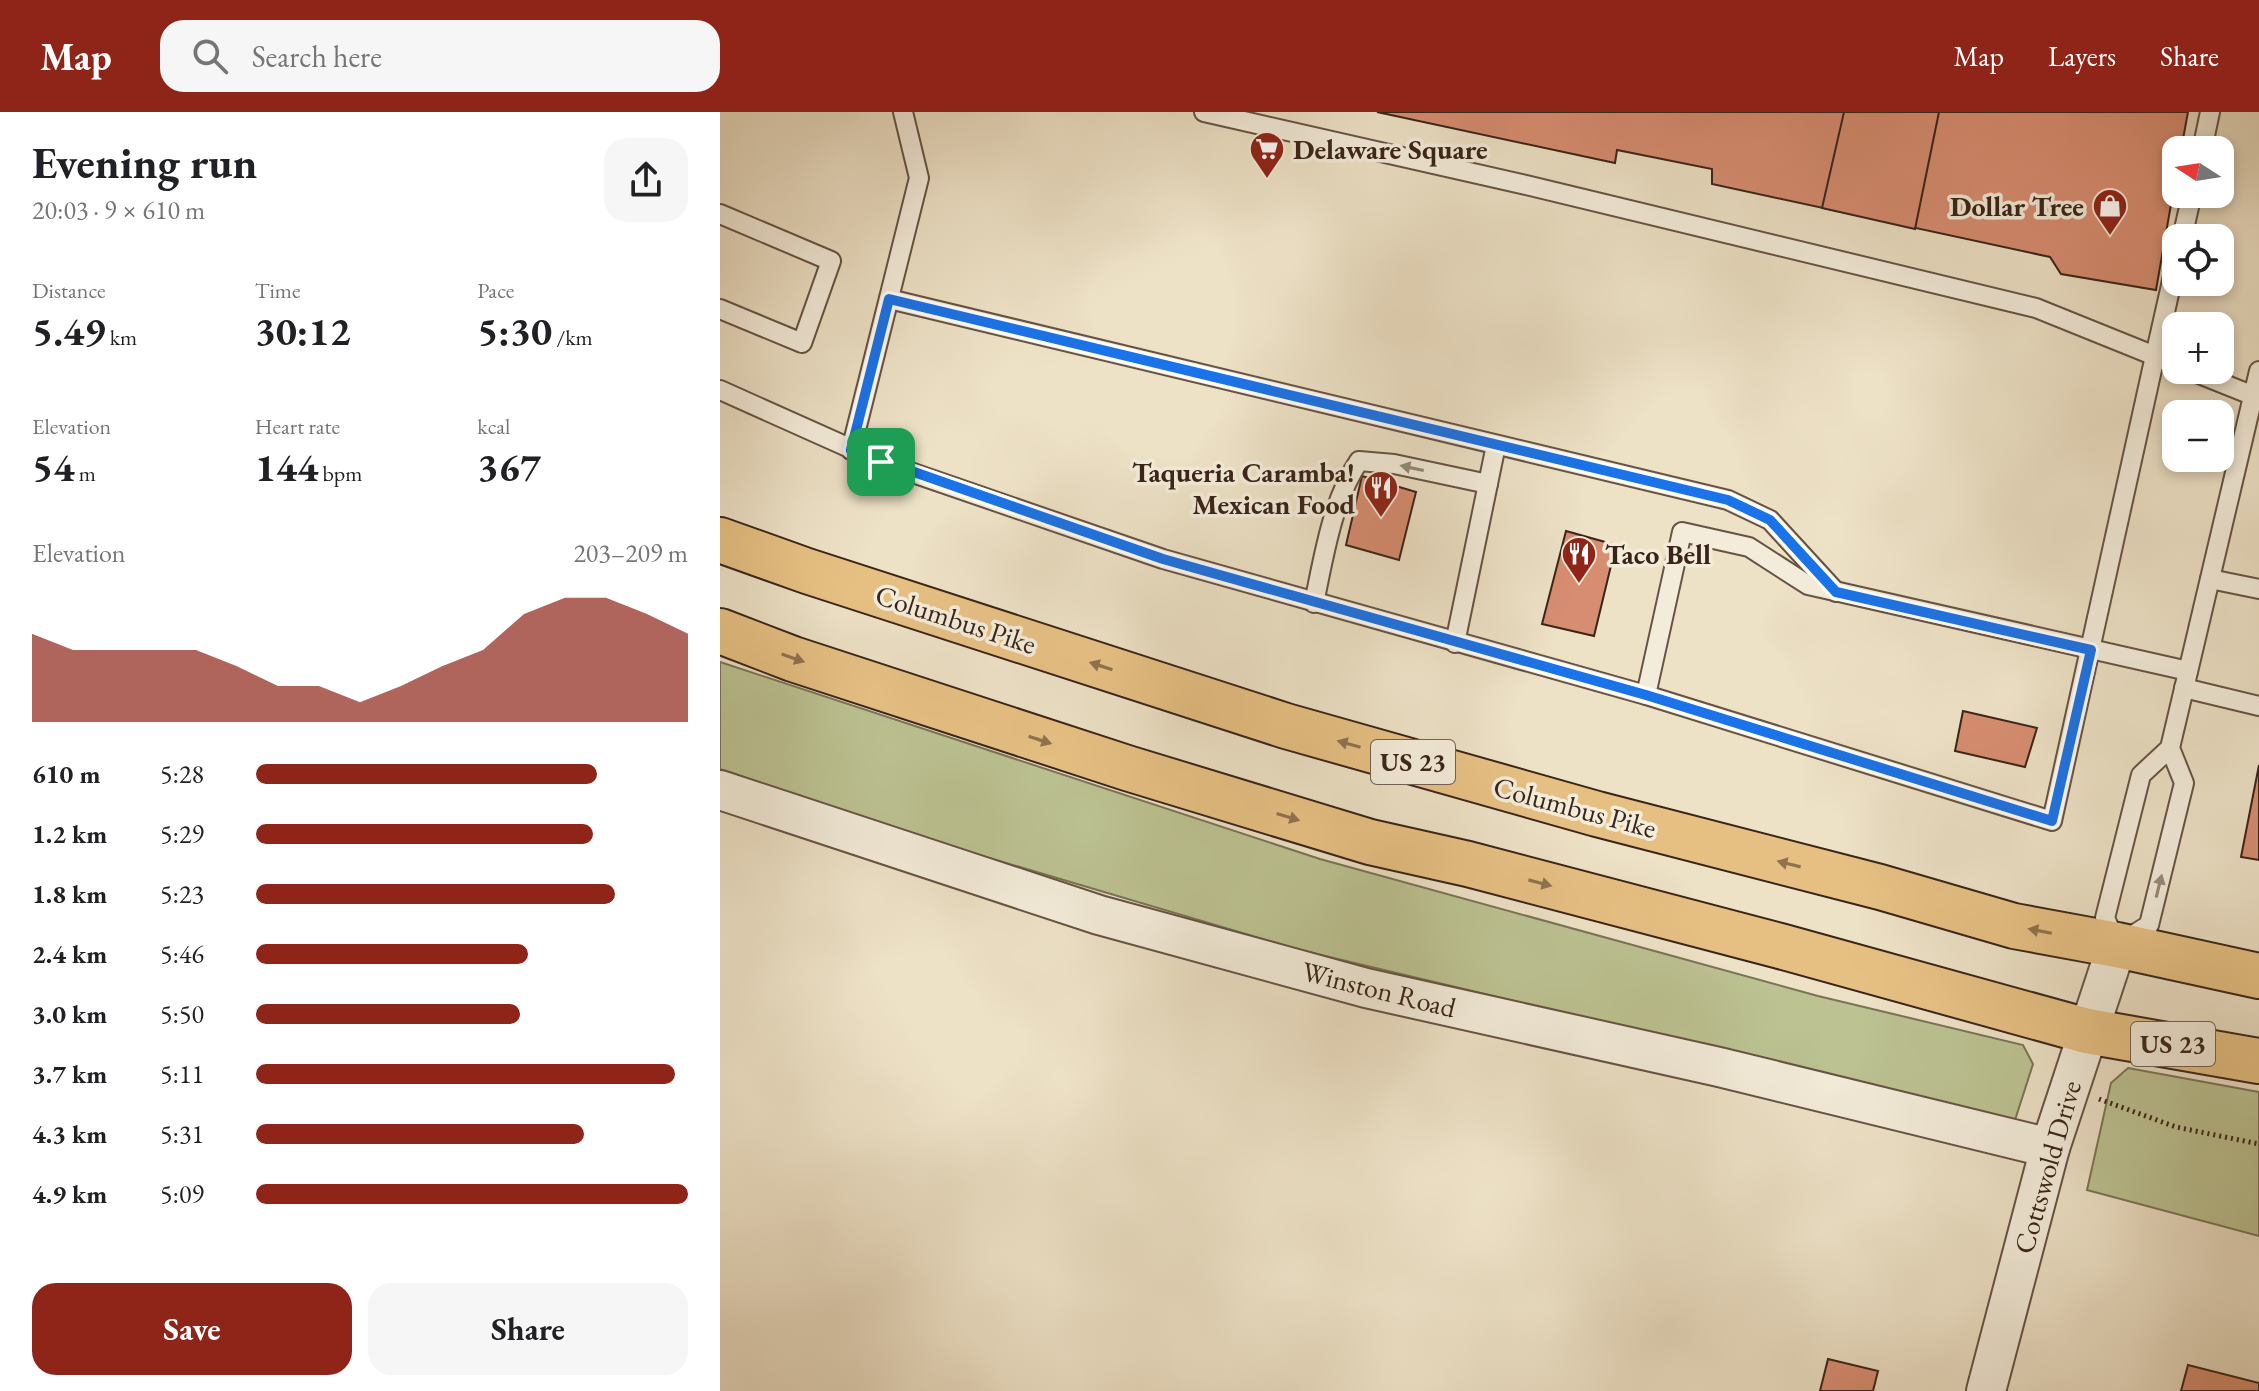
<!DOCTYPE html>
<html lang="en">
<head>
<meta charset="utf-8">
<style>
	:root { --surface:#fff; --page:#f6f6f6; --text:#202124; --muted:#757577; --accent:#8f2418 }
	body { margin:0; font-family:"EB Garamond",serif; background:var(--page); color:var(--text); height:100vh; display:flex; flex-direction:column; font-size:30px; white-space:nowrap }
	* { box-sizing:border-box; margin:0 }
	p { font-size:26px; color:var(--muted) }
	.icon { flex:none; width:44px; height:44px; fill:none; stroke:currentColor; stroke-width:2; stroke-linecap:round; stroke-linejoin:round }
	.map { position:relative; flex:1; overflow:hidden }
	.drawer { display:flex; flex-direction:column; background:var(--surface); width:720px }
	.drawer>* { flex:none }
	.needle { width:52px; rotate:282deg }
	.controls { position:absolute; left:1442px; top:24px; display:grid; gap:16px }
	.controls a { display:grid; place-items:center; width:72px; height:72px; border-radius:16px; background:var(--surface); box-shadow:0 4px 12px #0003; font-size:40px }
	.pin { position:absolute; display:grid; place-items:center; width:68px; height:68px; color:#fff; margin:-34px; border-radius:16px; box-shadow:0 4px 12px #0006 }
	.round { display:grid; place-items:center; flex:none; width:84px; height:84px; border-radius:24px; background:var(--page) }
	.summary { display:flex; align-items:center; justify-content:space-between; height:136px; padding:0 32px }
	h1 { font-size:44px; font-weight:700; line-height:60px }
	.stats { display:grid; grid-template-columns:repeat(3,1fr); gap:12px; height:136px; padding:8px 32px }
	.stats div { display:grid; align-content:center }
	.stats b { font-size:40px; font-weight:700 }
	.stats small { font-size:22px; font-weight:400 }
	.stats p { font-size:22px }
	.chart { height:224px; padding:16px 32px }
	.chart p { display:flex; justify-content:space-between }
	.chart svg { width:100%; height:144px; margin-top:8px; fill:var(--accent); opacity:.7 }
	.primary-button { display:flex; gap:16px; margin-top:auto; padding:16px 32px }
	.primary-button a { flex:1; height:92px; border-radius:24px; background:var(--accent); color:#fff; font-size:32px; font-weight:700; line-height:92px; text-align:center }
	.primary-button a+a { background:var(--page); color:var(--text) }
	ul { padding:0 32px; list-style:none; font-size:26px }
	li { display:grid; grid-template-columns:128px 96px 1fr; align-items:center; height:60px }
	li i { height:20px; border-radius:10px; background:var(--accent) }
	header { display:flex; align-items:center; gap:48px; box-sizing:border-box; height:112px; padding:0 40px; background:var(--accent); color:#fff }
	header strong { font-size:38px }
	nav { display:flex; gap:44px; margin-inline-start:auto; font-size:28px }
	.search { width:560px; height:72px; background:var(--page); display:flex; align-items:center; gap:20px; box-sizing:border-box; padding:0 28px; border-radius:24px; color:var(--muted); font-size:30px }
	main { display:flex; flex:1; min-height:0 }
	.map>svg:first-child { display:block }
	.green { fill:#bcc292; stroke:#7a7356; stroke-width:2 }
	.building { fill:#d78d71; stroke:#392419; stroke-width:2 }
	.lines { fill:none; stroke-linecap:round; stroke-linejoin:round }
	.lane-casing { stroke:#665344; stroke-width:22 }
	.street-casing { stroke:#665344; stroke-width:42 }
	.highway-casing { stroke:#392419; stroke-width:48 }
	.path { stroke:#392419; stroke-width:5; stroke-dasharray:2 4; stroke-linecap:butt }
	.lane { stroke:#f3ecda; stroke-width:18 }
	.street { stroke:#f3ecda; stroke-width:38 }
	.highway { stroke:#e6c083; stroke-width:44 }
	.oneway { fill:#96887a }
	.oneway2 { fill:#90724e }
	.route-casing { stroke:#fff; stroke-width:16 }
	.route { stroke:#1a73e8; stroke-width:10 }
	.labels { text-anchor:middle; stroke-width:7; stroke-linejoin:round; paint-order:stroke }
	.shield { fill:#f3ecda; stroke:#716053; stroke-width:2 }
	.shield-label { font-size:26px; font-weight:bold; fill:#392419 }
	.poi-label { font-size:28px; font-weight:bold; fill:#392419; stroke:#f3ecda; text-anchor:start }
	.street-label { font-size:28px; fill:#392419; stroke:#f3ecda }
</style>
</head>
<body>
<header>
<strong>Map</strong>
<div class="search"><svg class="icon" aria-label="search" viewBox="0 0 24 24"><circle cx="10" cy="10" r="6"/><path d="M15 15l6 6"/></svg>Search here</div>
<nav><a>Map</a><a>Layers</a><a>Share</a></nav>
</header>
<main>
<section class="drawer">
<div class="summary"><div><h1>Evening run</h1><p>20:03 · 9 × 610 m</p></div><a class="round"><svg class="icon" aria-label="share" viewBox="0 0 24 24"><path d="M12 15V3M7 8l5-5 5 5M5 13v7h14v-7"/></svg></a></div>
<div class="stats">
<div><p>Distance</p><b>5.49<small> km</small></b></div>
<div><p>Time</p><b>30:12</b></div>
<div><p>Pace</p><b>5:30<small> /km</small></b></div>
</div>
<div class="stats">
<div><p>Elevation</p><b>54<small> m</small></b></div>
<div><p>Heart rate</p><b>144<small> bpm</small></b></div>
<div><p>kcal</p><b>367</b></div>
</div>
<div class="chart"><p><span>Elevation</span>203–209 m</p>
<svg viewBox="0 0 160 44" preserveAspectRatio="none"><path d="M0 44V17L10 22L20 22L30 22L40 22L50 27L60 33L70 33L80 38L90 33L100 27L110 22L120 11L130 6L140 6L150 11L160 17V44z"/></svg>
</div>
<ul>
<li><b>610 m</b>5:28<i style="width:79%"></i></li>
<li><b>1.2 km</b>5:29<i style="width:78%"></i></li>
<li><b>1.8 km</b>5:23<i style="width:83%"></i></li>
<li><b>2.4 km</b>5:46<i style="width:63%"></i></li>
<li><b>3.0 km</b>5:50<i style="width:61%"></i></li>
<li><b>3.7 km</b>5:11<i style="width:97%"></i></li>
<li><b>4.3 km</b>5:31<i style="width:76%"></i></li>
<li><b>4.9 km</b>5:09<i style="width:100%"></i></li>
</ul>
<div class="primary-button"><a>Save</a><a>Share</a></div>
</section>
<div class="map">
<svg width="1539" height="1279" viewBox="0 0 1539 1279">
	<rect width="100%" height="100%" fill="#ede1c6"/>
	<filter id="stains"><feTurbulence type="fractalNoise" baseFrequency=".0025" numOctaves="4"/><feColorMatrix values="0 0 0 0 .2 0 0 0 0 .09 0 0 0 0 .02 0 0 0 .5 -.17"/></filter>
	<radialGradient id="worn" r=".72"><stop offset=".6" stop-color="#630" stop-opacity="0"/><stop offset="1" stop-color="#630" stop-opacity=".3"/></radialGradient>
	<g class="green">
		<polygon points="0,550 600,747 1098,884 1303,933 1313,952 1295,1008 580,838 239,737 0,657"/>
		<polygon points="1408,956 1539,980 1539,1124 1367,1078 1391,971"/>
	</g>
	<g class="building">
		<polygon points="657,0 1468,0 1461,38 1456,38 1456,64 1436,178 1341,162 1330,145 992,72 992,57 897,38 895,51"/>
		<polygon points="1124,0 1219,0 1195,117 1102,96"/>
		<polygon points="642,364 696,380 679,448 626,433"/>
		<polygon points="846,419 896,433 874,524 822,512"/>
		<polygon points="1243,599 1317,616 1305,655 1235,639"/>
		<polygon points="1539,653 1539,748 1521,745"/>
		<polygon points="1108,1247 1158,1259 1153,1279 1100,1279"/>
		<polygon points="1468,1253 1539,1271 1539,1279 1461,1279"/>
	</g>
	<g class="lines">
		<defs>
			<g id="lane">
				<polyline points="484,0 806,73 1316,196 1435,244 1456,151"/>
				<polyline points="1482,38 1490,0"/>
				<polyline points="0,102 111,149 82,231 0,197"/>
				<polyline points="1462,126 1472,82"/>
				<polyline points="169,187 1008,388 1050,408 1116,480"/>
				<polyline points="1469,258 1534,284"/>
				<polyline points="0,278 161,350 443,447 926,583 962,420 1029,435 1088,473 1468,559"/>
				<polyline points="131,338 199,66 183,0"/>
				<polyline points="1490,467 1539,477"/>
				<path d="M594,491c10,-47 18,-102 45,-142l35,3 94,20"/>
				<polyline points="735,531 776,333"/>
				<polyline points="1464,576 1539,594"/>
				<polyline points="926,583 1332,709 1435,244 1456,253"/>
				<polyline points="1450,636 1421,663 1385,806 1397,833 1429,813 1464,671 1450,636 1539,259"/>
			</g>
			<g id="street">
				<polyline points="0,678 379,803 646,876 999,955 1330,1036"/>
				<polyline points="1266,1279 1330,1036 1397,833"/>
			</g>
			<g id="highway">
				<polyline points="0,428 87,459 566,614 877,702 1160,775 1294,814 1397,833 1539,864"/>
				<polyline points="0,519 73,547 407,656 650,730 748,752 1060,834 1367,919 1539,949"/>
			</g>
		</defs>
		<use href="#lane" class="lane-casing"/>
		<use href="#street" class="street-casing"/>
		<use href="#highway" class="highway-casing"/>
		<polyline class="path" points="1379,987 1456,1015 1539,1032"/>
		<use href="#lane" class="lane"/>
		<use href="#street" class="street"/>
		<use href="#highway" class="highway"/>
	</g>
	<defs><path id="oneway-solid" d="M-6-.8H1V-3.2L6.5 0L1 3.2V.8H-6Z" transform="scale(2)"/></defs>
	<g class="oneway">
		<use href="#oneway-solid" transform="translate(692 356) rotate(-168)"/>
		<use href="#oneway-solid" transform="translate(1439 774) rotate(-76)"/>
	</g>
	<g class="oneway2">
		<use href="#oneway-solid" transform="translate(73 546) rotate(19)"/>
		<use href="#oneway-solid" transform="translate(381 554) rotate(-162)"/>
		<use href="#oneway-solid" transform="translate(320 628) rotate(18)"/>
		<use href="#oneway-solid" transform="translate(629 632) rotate(-164)"/>
		<use href="#oneway-solid" transform="translate(568 705) rotate(17)"/>
		<use href="#oneway-solid" transform="translate(1069 752) rotate(-166)"/>
		<use href="#oneway-solid" transform="translate(820 771) rotate(15)"/>
		<use href="#oneway-solid" transform="translate(1320 819) rotate(-169)"/>
	</g>
	<g class="lines">
		<defs>
			<polygon id="route" points="169,187 1008,388 1050,408 1116,480 1371,538 1332,709 926,583 443,447 131,338"/>
		</defs>
		<use href="#route" class="route-casing"/>
		<use href="#route" class="route"/>
	</g>
	<defs>
		<symbol id="supermarket-pin" viewBox="-11 -11 22 30"><path d="M0 17L-7.5 6A9.5 9.5 0 1 1 7.5 6Z" fill="#8f2418" stroke="#f3ecda"/><path d="M-6-5.5h2.5l.6 2H6L4.5 2H-2.5L-4.4-4H-6ZM-1.5 3.2a1.3 1.3 0 1 0 .1 0ZM3 3.2a1.3 1.3 0 1 0 .1 0Z" fill="#fff"/></symbol>
		<symbol id="shop-pin" viewBox="-11 -11 22 30"><path d="M0 17L-7.5 6A9.5 9.5 0 1 1 7.5 6Z" fill="#8f2418" stroke="#f3ecda"/><path d="M-5-2.5h2.3a2.7 3.5 0 0 1 5.4 0H5L5.5 6h-11ZM-1.5-2.5h3a1.5 2.3 0 0 0-3 0Z" fill="#fff"/></symbol>
		<symbol id="restaurant-pin" viewBox="-11 -11 22 30"><path d="M0 17L-7.5 6A9.5 9.5 0 1 1 7.5 6Z" fill="#8f2418" stroke="#f3ecda"/><path d="M-5-6h1v4h1v-4h1v4h1v-4h1v5L-1.5 .5V6h-2V.5L-5-1ZM5-6V6H3V1.5H1.5Q1.5-4 5-6Z" fill="#fff"/></symbol>
	</defs>
	<g fill-rule="evenodd">
		<use href="#supermarket-pin" x="527" y="17" width="40" height="54"/>
		<use href="#shop-pin" x="1370" y="74" width="40" height="54"/>
		<use href="#restaurant-pin" x="641" y="356" width="40" height="54"/>
		<use href="#restaurant-pin" x="839" y="422" width="40" height="54"/>
	</g>
	<g class="labels">
		<g class="shield">
			<rect x="651" y="628" width="84" height="44" rx="6"/>
			<rect x="1411" y="910" width="84" height="44" rx="6"/>
		</g>
		<g class="shield-label">
			<text x="693" y="659">US 23</text>
			<text x="1453" y="941">US 23</text>
		</g>
		<g class="poi-label">
			<text x="573" y="47">Delaware Square</text>
			<text x="1364" y="104" text-anchor="end">Dollar Tree</text>
			<text x="635" y="370" text-anchor="end">Taqueria Caramba!<tspan x="635" dy="32">Mexican Food</tspan></text>
			<text x="885" y="452">Taco Bell</text>
		</g>
		<g class="street-label">
			<text transform="translate(236 507) rotate(18)" y="10">Columbus Pike</text>
			<text transform="translate(855 695) rotate(15)" y="10">Columbus Pike</text>
			<text transform="translate(659 877) rotate(14)" y="10">Winston Road</text>
			<text transform="translate(1327 1055) rotate(-74)" y="10">Cottswold Drive</text>
		</g>
	</g>
	<rect width="100%" height="100%" filter="url(#stains)"/>
	<rect width="100%" height="100%" fill="url(#worn)"/>
</svg>
<div class="controls">
<a><svg class="needle" viewBox="-14 -14 28 28"><path d="M0-13l5 13h-10z" fill="#e53935"/><path d="M0 13l5-13h-10z" fill="#757577"/></svg></a>
<a><svg class="icon" aria-label="locate" viewBox="0 0 24 24"><circle cx="12" cy="12" r="6"/><path d="M12 2v4M12 18v4M2 12h4M18 12h4"/></svg></a>
<a>+</a>
<a>−</a>
</div>
<div class="pin" style="left:161px;top:350px;background:#1e9e55"><svg class="icon" aria-label="arrive" viewBox="0 0 24 24"><path d="M6 21V4h12l-3 4 3 4H6"/></svg></div>
</div>
</main>
</body>
</html>
